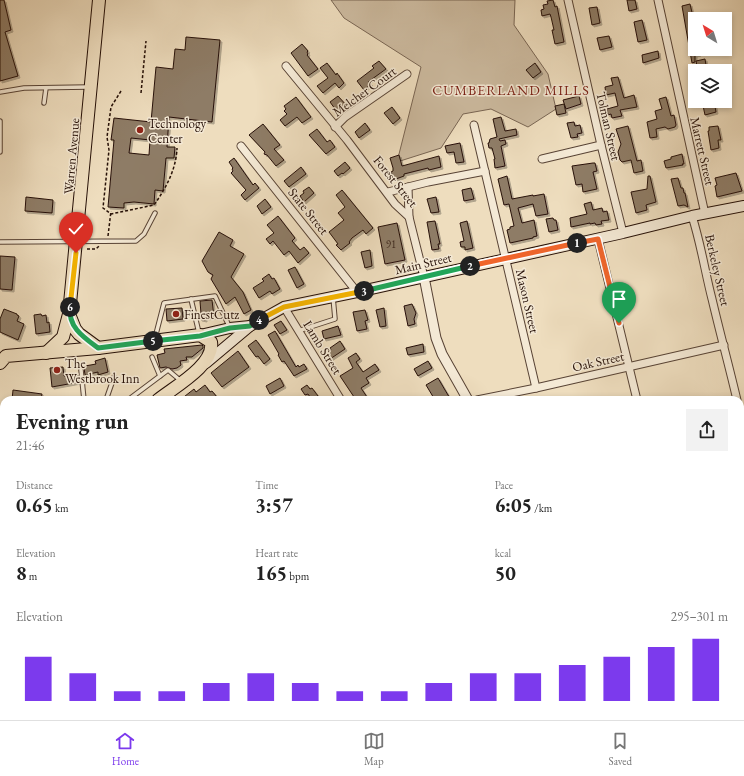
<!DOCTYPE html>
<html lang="en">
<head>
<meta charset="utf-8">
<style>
	:root { --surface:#fff; --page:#f2f2f2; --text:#222; --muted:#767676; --line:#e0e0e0; --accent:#7c3aed }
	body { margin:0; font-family:"EB Garamond",serif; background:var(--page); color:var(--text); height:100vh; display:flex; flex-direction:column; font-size:15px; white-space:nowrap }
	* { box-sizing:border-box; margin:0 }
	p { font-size:13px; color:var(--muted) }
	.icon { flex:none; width:22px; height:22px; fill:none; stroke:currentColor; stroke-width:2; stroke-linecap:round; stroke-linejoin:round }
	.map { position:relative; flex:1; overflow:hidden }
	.details { position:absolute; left:0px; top:396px; width:744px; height:324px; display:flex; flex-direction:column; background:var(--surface); border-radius:12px 12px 0 0; box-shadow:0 2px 6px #0003 }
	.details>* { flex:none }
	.needle { width:26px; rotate:322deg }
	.fabs { position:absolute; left:688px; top:12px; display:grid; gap:8px }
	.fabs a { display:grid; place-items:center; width:44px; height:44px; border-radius:0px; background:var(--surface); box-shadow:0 2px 6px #0003; font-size:20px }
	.pin { position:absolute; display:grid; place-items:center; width:34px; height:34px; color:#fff; margin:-41px -17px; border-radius:50% 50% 50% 0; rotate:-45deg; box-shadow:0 0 4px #0007 }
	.pin .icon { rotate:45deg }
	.km { position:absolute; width:20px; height:20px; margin:-10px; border-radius:50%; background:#222; color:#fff; font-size:11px; line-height:20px; text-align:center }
	.round { display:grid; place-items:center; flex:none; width:42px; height:42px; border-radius:0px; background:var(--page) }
	.head { display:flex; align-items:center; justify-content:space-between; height:68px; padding:0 16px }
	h1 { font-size:22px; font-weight:700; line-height:30px }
	.figures { display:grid; grid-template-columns:repeat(3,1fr); gap:6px; height:68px; padding:4px 16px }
	.figures div { display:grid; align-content:center }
	.figures b { font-size:20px; font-weight:700 }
	.figures small { font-size:11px; font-weight:400 }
	.figures p { font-size:11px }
	.chart { height:112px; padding:8px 16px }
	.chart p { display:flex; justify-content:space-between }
	.chart svg { width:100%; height:72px; margin-top:4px; stroke:var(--accent); stroke-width:6 }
	.menu { display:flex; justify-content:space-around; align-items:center; height:56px; border-top:1px solid var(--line); background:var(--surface); font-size:11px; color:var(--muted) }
	.menu a { display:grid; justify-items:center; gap:2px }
	.menu .current { color:var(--accent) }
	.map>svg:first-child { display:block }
	.green { fill:#ccba9f; stroke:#796553 }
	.building { fill:#8e7b66; stroke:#261007; fill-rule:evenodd; filter:url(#shadow) }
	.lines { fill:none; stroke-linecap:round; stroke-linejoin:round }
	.service-casing { stroke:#584335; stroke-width:5.5 }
	.minor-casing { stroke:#584335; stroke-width:9 }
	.tertiary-casing { stroke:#584335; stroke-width:11 }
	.secondary-casing { stroke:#261007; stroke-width:12 }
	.primary-casing { stroke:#261007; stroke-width:14 }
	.path { stroke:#261007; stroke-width:1.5; stroke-dasharray:3 2; stroke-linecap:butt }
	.service { stroke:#f4e9d5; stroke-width:3.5 }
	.minor { stroke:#f4e9d5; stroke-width:7 }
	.tertiary { stroke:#f4e9d5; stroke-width:9 }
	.secondary { stroke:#f4e9d5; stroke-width:10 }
	.primary { stroke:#eeddbe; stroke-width:12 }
	.split-1-casing { stroke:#fff; stroke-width:8 }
	.split-2-casing { stroke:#fff; stroke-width:8 }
	.split-3-casing { stroke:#fff; stroke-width:8 }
	.split-4-casing { stroke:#fff; stroke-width:8 }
	.split-5-casing { stroke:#fff; stroke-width:8 }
	.split-6-casing { stroke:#fff; stroke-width:8 }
	.split-7-casing { stroke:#fff; stroke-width:8 }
	.split-1 { stroke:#f0652b; stroke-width:5 }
	.split-2 { stroke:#f0652b; stroke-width:5 }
	.split-3 { stroke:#22a559; stroke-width:5 }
	.split-4 { stroke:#f5b400; stroke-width:5 }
	.split-5 { stroke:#22a559; stroke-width:5 }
	.split-6 { stroke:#22a559; stroke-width:5 }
	.split-7 { stroke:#f5b400; stroke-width:5 }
	.poi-dot { fill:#8f2418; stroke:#f4e9d5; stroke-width:1.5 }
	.labels { text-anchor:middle; stroke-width:3; stroke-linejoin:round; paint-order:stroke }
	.number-label { font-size:11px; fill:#402b1f }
	.street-label { font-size:13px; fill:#261007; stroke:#f4e9d5 }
	.poi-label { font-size:13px; fill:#261007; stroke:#f4e9d5; text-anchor:start }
	.neighbourhood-label { font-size:14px; letter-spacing:1px; fill:#7a1f14; stroke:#f4e9d5 }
</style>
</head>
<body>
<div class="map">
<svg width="744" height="720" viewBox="0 0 744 720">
	<defs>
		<filter id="shadow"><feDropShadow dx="2" dy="2" stdDeviation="0" flood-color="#0004"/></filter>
	</defs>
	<rect width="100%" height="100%" fill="#eeddbe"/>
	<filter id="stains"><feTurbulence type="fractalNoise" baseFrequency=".005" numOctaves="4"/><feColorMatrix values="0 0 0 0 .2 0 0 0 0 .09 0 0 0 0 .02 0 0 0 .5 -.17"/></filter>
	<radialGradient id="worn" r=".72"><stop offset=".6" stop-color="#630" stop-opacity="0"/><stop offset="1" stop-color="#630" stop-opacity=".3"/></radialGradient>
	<g class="green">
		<polygon points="331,0 515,0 514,25 548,74 556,109 528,127 491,109 463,114 441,148 397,162 421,67 344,18"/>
		<polygon points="563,716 604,716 606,720 556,720"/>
	</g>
	<g class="building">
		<polygon points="0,0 4,0 11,30 5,32 18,76 0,81"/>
		<polygon points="553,0 555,7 557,6 564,42 555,44 552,30 554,30 551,17 550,14 542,16 541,10 544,9 543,5 548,4 547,1"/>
		<polygon points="627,0 635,0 637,9 629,11"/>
		<polygon points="690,4 695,25 695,49 698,49 699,54 695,55 695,62 692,63 682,6"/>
		<polygon points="597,7 600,23 592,25 589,8"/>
		<polygon points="642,20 647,40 638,42 634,22"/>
		<polygon points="609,36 612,47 600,50 597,38"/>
		<path d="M186,37l34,3 -8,82 -43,-5 -2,30h8l-1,11h-8l-3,33 -8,-1 -1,14 -20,-2 -10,1v5l-16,-1 6,-67h-3l3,-22 37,4 5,-55 17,2 2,-20 10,1zM131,138l19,2 -1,15 -20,-2z"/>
		<polygon points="302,44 308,51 307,52 308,54 307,55 318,69 308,76 291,53"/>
		<polygon points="658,51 659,58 643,63 642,55"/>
		<polygon points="705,59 707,71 698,71 696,61"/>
		<polygon points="379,61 386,69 368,82 371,84 364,90 357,81 374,68 372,66"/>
		<polygon points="327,63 336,75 337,73 344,83 339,88 335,83 323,93 317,86 328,78 320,68"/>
		<polygon points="535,63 541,72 533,78 526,70"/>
		<polygon points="618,77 624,98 634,95 637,107 620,110 622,116 612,118 611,114 608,115 607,109 618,106 615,93 606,95 605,87 613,85 611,78"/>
		<polygon points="338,96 347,106 338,113 330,102"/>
		<polygon points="579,96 581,104 566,109 563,100"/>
		<polygon points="296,97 311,117 302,123 297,117 285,126 280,120 287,114 284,111 286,109 284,106"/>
		<polygon points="666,97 671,116 674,115 676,125 675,127 668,129 665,127 656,129 657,137 650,138 647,122 657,119 655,111 662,109 659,99"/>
		<polygon points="702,101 714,101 716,112 705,115"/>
		<polygon points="564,104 566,113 557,115 555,106"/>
		<polygon points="392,107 400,118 393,124 384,113"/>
		<polygon points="501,117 505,131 516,129 517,135 499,139 500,141 505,140 506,144 501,146 505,166 495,168 494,159 495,159 492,148 489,148 488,143 489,143 490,139 497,137 493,119"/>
		<polygon points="574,122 575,126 580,125 582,133 577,134 578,137 571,138 567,123"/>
		<polygon points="365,123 370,130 359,138 355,132"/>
		<polygon points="263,124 280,145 274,149 284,160 276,166 267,155 264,154 265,152 249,135"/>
		<polygon points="628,126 637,161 641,160 643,171 634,173 631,160 622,162 620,160 618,152 621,144 616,129"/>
		<polygon points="718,126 721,140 718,140 719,148 711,150 708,131 709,131 709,127"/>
		<polygon points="317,129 327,142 330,140 335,147 326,154 309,135"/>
		<polygon points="460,143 464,162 456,163 454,152 447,153 445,146"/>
		<polygon points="682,154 684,164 682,164 683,165 666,168 664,161 671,159 671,157"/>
		<polygon points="399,155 402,166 439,156 441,167 429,170 428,168 404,174 404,176 396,179 393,177 391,172 393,171 393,168 390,158"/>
		<polygon points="234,158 253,185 255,183 259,188 245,200 241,195 246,190 231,173 233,171 232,169 233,168 229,162"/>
		<polygon points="345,162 350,168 343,174 342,173 338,176 334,171"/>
		<polygon points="593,163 595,163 597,171 593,172 597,189 583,192 582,184 576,185 572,166"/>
		<polygon points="301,167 306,174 289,187 284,181"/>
		<polygon points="736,173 742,191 717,197 715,186 717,185 715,178"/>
		<polygon points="507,176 512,199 533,195 533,196 544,194 548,214 536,216 533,204 518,208 522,223 534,220 537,236 533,237 533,238 510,243 507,230 510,229 510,227 514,226 509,204 504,205 498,179"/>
		<polygon points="648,176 650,176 656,202 646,205 647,210 636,213 631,192 647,189"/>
		<polygon points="678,178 681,188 683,188 684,193 685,193 688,207 684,205 678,206 671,179"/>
		<polygon points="309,187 314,193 304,202 300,196 304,193 303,191"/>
		<polygon points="471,188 474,199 464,201 462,190"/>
		<polygon points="342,190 373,228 366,234 363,230 352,238 349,242 350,243 341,250 336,245 338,244 329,232 344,220 338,213 345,207 336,195"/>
		<polygon points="26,197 53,200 52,213 25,211"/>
		<polygon points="436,197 439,212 431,213 427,199"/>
		<polygon points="265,199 271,207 262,214 257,206"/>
		<polygon points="591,202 593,210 602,208 603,212 607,211 609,220 601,221 602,224 596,225 595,223 590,224 590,223 571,227 570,218 587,214 584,204"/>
		<polygon points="278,216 295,238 292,241 300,250 304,247 309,253 298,263 289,251 284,255 273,241 270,244 266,239 274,233 267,225"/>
		<polygon points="553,218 554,220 556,220 558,230 549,232 546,219"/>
		<polygon points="435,221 440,244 438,244 439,249 432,250 427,222"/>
		<polygon points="467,221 473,248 465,250 465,247 461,247 460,242 464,241 460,223"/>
		<polygon points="397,223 405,260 385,264 378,227"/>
		<polygon points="219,232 233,240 230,246 244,254 231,277 243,292 251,310 244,314 235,297 226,304 211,279 213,275 208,272 202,261"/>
		<polygon points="370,250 372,266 365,268 361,252"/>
		<polygon points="0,256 15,257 12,290 0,289"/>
		<polygon points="295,267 304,284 297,288 288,270"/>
		<polygon points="269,274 272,279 274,278 280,289 272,294 270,291 259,298 253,288 264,281 262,279"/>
		<polygon points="212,300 214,317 205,318 205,320 200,319 199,314 201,314 200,301"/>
		<polygon points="412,304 416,313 414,319 415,324 408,326 404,306"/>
		<polygon points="182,308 183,319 167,321 166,309"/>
		<polygon points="384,308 386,326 380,327 376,310"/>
		<polygon points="4,309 17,314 17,315 19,316 17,321 24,324 18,340 0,332 0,319"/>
		<polygon points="365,310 368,320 365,321 367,329 357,331 353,312"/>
		<polygon points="41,314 42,316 46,315 47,323 49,322 50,332 36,334 34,315"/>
		<polygon points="281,321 287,330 280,334 274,325"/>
		<polygon points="338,326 341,335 324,339 322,331"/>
		<polygon points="275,331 296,367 298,365 299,367 304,364 307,369 294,376 284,361 282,362 278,355 279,354 268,335"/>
		<polygon points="256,340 270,359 264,364 258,356 256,357 248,346"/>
		<polygon points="340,341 345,349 330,359 326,353 331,350 330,348"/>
		<polygon points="423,344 424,352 408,355 406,348"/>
		<polygon points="202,345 203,346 203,348 192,357 186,357 187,360 180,361 181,365 177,368 172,369 166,367 160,368 157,355 165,353 164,349"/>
		<polygon points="238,351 249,367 222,387 211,373"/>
		<polygon points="356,353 360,359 356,362 363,372 375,364 379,370 366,378 369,383 361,388 369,400 356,400 340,376 353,368 348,358"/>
		<polygon points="105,358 108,372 98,375 98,372 85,375 84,368 85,368 85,366 96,364 95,361"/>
		<polygon points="428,361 432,368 418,376 414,369"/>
		<polygon points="63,367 64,376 78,375 79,382 52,387 50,368"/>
		<polygon points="280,378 284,386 270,394 266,386"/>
		<polygon points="438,378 445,390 451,400 435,400 426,385"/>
		<polygon points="205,385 210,392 212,391 217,397 213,400 180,400 194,389 196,392"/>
		<polygon points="307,385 310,389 312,388 318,396 312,400 308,394 305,395 301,389"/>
		<polygon points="13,390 42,394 41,400 12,400"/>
	</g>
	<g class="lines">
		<defs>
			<g id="service">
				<polyline points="0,92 24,88 88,87"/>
				<polyline points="44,103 46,88"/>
				<polyline points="0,121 0,152"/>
				<polyline points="0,242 136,241 144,234 155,213"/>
				<polyline points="191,299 199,333"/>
				<polyline points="298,331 335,319 333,297"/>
				<polyline points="155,338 164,303 215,296 229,326"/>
				<polyline points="152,357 160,376"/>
				<polyline points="81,370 84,400"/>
				<polyline points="106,400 114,377"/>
				<polyline points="128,400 168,370 181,381"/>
				<polyline points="740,563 744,563"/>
				<polyline points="740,649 744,655"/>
				<polyline points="24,720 25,716"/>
			</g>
			<g id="minor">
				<polyline points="568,0 601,145 623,233"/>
				<polyline points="658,0 705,214"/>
				<polyline points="286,66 347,140 395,204 409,217 424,277"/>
				<polyline points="474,125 536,388"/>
				<polyline points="335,127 345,117 407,74"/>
				<polyline points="241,146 357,292"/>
				<polyline points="542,159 601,145"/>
				<polyline points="408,187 409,217"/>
				<polyline points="388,192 428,182 485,171"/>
				<path d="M692,216c9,28 13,56 20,83 8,34 17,67 25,101"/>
				<polyline points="598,239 637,400"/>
				<polyline points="284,307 341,400"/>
				<polyline points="477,400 536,388 724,345"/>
				<polyline points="740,414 744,432"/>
				<polyline points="740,475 744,474"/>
				<polyline points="0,590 4,591"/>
				<polyline points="350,716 352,720"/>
				<polyline points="537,716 540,720"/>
			</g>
			<g id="tertiary">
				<polyline points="424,277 436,338 442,354 468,400"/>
				<polyline points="662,716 665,720"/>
			</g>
			<g id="secondary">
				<polyline points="200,335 230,328 250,326"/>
				<polyline points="206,363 250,326 284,307 357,292 623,233 692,216 744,206"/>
			</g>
			<g id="primary">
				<polyline points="69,314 75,329 79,334 98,348"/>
				<polyline points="46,353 63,337 69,314 99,0"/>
				<path d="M0,363l6,-7 92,-8 102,-13 11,7c4,23 -37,45 -53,58"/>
				<polyline points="0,484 4,483"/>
			</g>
		</defs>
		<use href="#service" class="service-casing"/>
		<use href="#minor" class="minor-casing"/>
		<use href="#tertiary" class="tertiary-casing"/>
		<use href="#secondary" class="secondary-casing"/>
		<use href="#primary" class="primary-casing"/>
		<g class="path">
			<path d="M121,91l-10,16 -4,30 2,13 -6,58 8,6 43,-9c12,-17 22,-35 23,-57"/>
			<polyline points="141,93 146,41"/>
			<polyline points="108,236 111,211"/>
			<polyline points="87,249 96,249 99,246"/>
		</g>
		<use href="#service" class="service"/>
		<use href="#minor" class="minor"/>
		<use href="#tertiary" class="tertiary"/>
		<use href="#secondary" class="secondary"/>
		<use href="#primary" class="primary"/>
	</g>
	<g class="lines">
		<defs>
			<polyline id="split-1" points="577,243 598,239 619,323"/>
			<polyline id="split-2" points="470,266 577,243"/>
			<polyline id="split-3" points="364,291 470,266"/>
			<polyline id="split-4" points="259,320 284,307 364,291"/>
			<polyline id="split-5" points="153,341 200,336 230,328 250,326 259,320"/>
			<path id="split-6" d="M70,307c-2,20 13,30 28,41l55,-7"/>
			<polyline id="split-7" points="70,307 76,253"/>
		</defs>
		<use href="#split-1" class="split-1-casing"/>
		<use href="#split-2" class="split-2-casing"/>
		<use href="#split-3" class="split-3-casing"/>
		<use href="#split-4" class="split-4-casing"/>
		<use href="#split-5" class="split-5-casing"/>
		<use href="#split-6" class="split-6-casing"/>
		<use href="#split-7" class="split-7-casing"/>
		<use href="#split-1" class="split-1"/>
		<use href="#split-2" class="split-2"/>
		<use href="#split-3" class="split-3"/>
		<use href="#split-4" class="split-4"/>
		<use href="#split-5" class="split-5"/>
		<use href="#split-6" class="split-6"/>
		<use href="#split-7" class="split-7"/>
	</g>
	<g class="poi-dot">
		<circle cx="140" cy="130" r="4"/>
		<circle cx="176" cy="314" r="4"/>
		<circle cx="57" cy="370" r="4"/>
	</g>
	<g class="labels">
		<g class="number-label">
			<text x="391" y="248">91</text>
		</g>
		<g class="street-label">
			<text transform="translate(364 91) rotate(-36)" y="5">Melcher Court</text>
			<text transform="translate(609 126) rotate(77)" y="5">Tolman Street</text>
			<text transform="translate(703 151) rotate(77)" y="5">Marrett Street</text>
			<text transform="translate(71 156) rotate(-85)" y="5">Warren Avenue</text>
			<text transform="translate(396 181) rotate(51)" y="5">Forest Street</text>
			<text transform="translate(309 211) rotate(51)" y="5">State Street</text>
			<text transform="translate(423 263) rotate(-13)" y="5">Main Street</text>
			<text transform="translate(718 270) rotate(77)" y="5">Berkeley Street</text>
			<text transform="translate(528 301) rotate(77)" y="5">Mason Street</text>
			<text transform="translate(323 347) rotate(58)" y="5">Lamb Street</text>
			<text transform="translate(598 361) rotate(-13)" y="5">Oak Street</text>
		</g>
		<g class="poi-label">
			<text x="148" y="128">Technology<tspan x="148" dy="15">Center</tspan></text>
			<text x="184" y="319">FinestCutz</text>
			<text x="65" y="368">The<tspan x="65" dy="15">Westbrook Inn</tspan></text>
		</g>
		<g class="neighbourhood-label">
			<text x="511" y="95">CUMBERLAND MILLS</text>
		</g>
	</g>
	<rect width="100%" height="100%" filter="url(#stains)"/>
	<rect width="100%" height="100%" fill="url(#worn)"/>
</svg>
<div class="fabs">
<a><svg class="needle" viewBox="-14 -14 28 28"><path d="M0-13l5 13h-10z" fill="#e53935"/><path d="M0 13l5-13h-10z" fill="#767676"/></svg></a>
<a><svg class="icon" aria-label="layers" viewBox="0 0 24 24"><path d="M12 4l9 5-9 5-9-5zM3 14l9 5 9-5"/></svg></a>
</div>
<div class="pin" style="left:619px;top:323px;background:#1e9e55"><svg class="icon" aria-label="arrive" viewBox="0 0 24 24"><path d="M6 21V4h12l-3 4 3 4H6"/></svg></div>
<div class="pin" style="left:76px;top:253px;background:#d93025"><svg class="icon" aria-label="check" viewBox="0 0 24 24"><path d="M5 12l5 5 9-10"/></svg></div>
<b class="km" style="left:577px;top:243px">1</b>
<b class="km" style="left:470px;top:266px">2</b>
<b class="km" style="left:364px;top:291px">3</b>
<b class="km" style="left:259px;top:320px">4</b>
<b class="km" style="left:153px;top:341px">5</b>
<b class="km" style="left:70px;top:307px">6</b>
<section class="details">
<div class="head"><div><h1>Evening run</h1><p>21:46</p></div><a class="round"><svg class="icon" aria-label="share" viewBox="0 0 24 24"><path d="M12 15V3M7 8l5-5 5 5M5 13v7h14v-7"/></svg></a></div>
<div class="figures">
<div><p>Distance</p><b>0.65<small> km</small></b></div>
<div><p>Time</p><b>3:57</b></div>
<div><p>Pace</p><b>6:05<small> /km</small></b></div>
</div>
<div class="figures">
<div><p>Elevation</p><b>8<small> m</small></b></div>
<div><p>Heart rate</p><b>165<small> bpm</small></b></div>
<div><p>kcal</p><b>50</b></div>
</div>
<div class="chart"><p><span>Elevation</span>295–301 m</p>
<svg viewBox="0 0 160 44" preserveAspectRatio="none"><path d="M5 44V17M15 44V27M25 44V38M35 44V38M45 44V33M55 44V27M65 44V33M75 44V38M85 44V38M95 44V33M105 44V27M115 44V27M125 44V22M135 44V17M145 44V11M155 44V6"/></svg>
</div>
</section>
</div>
<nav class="menu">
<a class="current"><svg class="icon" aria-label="home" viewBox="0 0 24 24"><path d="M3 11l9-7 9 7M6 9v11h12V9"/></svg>Home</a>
<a><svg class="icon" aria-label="map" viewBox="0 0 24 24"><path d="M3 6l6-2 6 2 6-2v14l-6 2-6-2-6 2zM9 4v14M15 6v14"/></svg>Map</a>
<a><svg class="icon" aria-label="saved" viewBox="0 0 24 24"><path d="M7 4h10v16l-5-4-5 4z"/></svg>Saved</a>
</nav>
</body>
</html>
